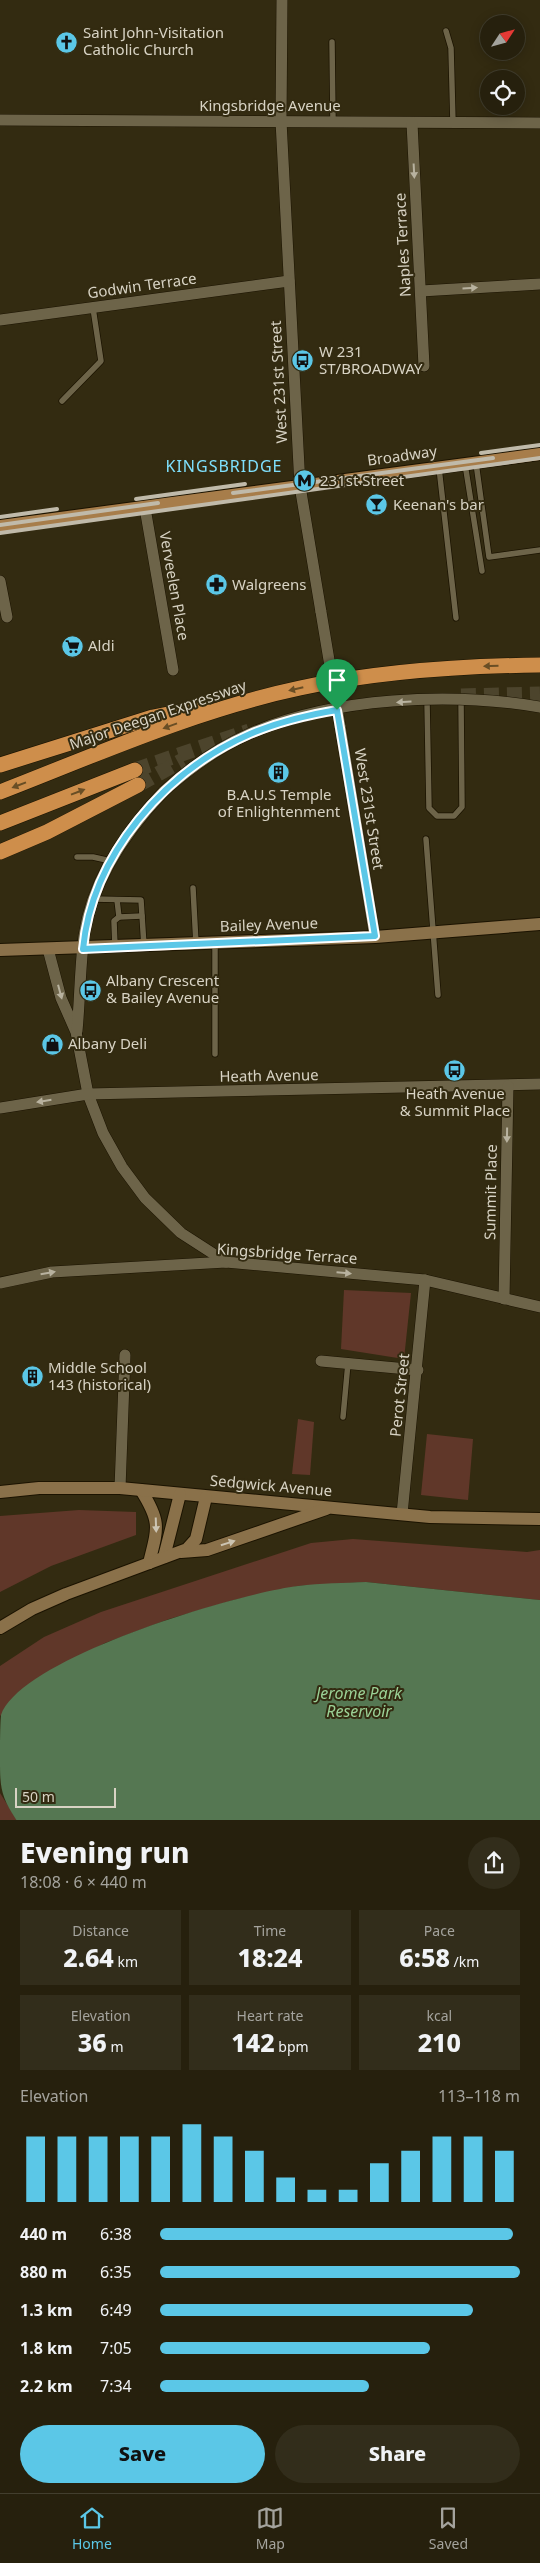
<!DOCTYPE html>
<html lang="en">
<head>
<meta charset="utf-8">
<style>
	:root { --surface:#26200d; --page:#322d1b; --text:#f1f3f6; --muted:#a4a39d; --line:#423e2e; --accent:#5bc7e7 }
	body { margin:0; font-family:"Noto Sans",sans-serif; background:var(--page); color:var(--text); height:100vh; display:flex; flex-direction:column; font-size:19px; white-space:nowrap }
	* { box-sizing:border-box; margin:0 }
	p { font-size:16px; color:var(--muted) }
	.icon { flex:none; width:28px; height:28px; fill:none; stroke:currentColor; stroke-width:2; stroke-linecap:round; stroke-linejoin:round }
	.map { position:relative; height:1820px; overflow:hidden }
	.drawer { display:flex; flex-direction:column; background:var(--surface); flex:1 }
	.drawer>* { flex:none }
	.needle { width:32px; rotate:54deg }
	.tools { position:absolute; left:480px; top:15px; display:grid; gap:10px }
	.tools a { display:grid; place-items:center; width:45px; height:45px; border-radius:50%; background:var(--surface); box-shadow:0 2px 12px #0003,0 0 0 1px var(--line); font-size:25px }
	.scale { position:absolute; left:15px; bottom:12px; width:101px; box-sizing:border-box; padding-left:5px; border:2px solid #d8d3c4; border-top:0; font-size:14px; line-height:18px; white-space:nowrap; color:#d8d3c4; -webkit-text-stroke:4px #332b11; paint-order:stroke }
	.pin { position:absolute; display:grid; place-items:center; width:42px; height:42px; color:#fff; margin:-51px -21px; border-radius:50% 50% 50% 0; rotate:-45deg; box-shadow:0 0 5px #0007 }
	.pin .icon { rotate:45deg }
	.round { display:grid; place-items:center; flex:none; width:52px; height:52px; border-radius:26px; background:var(--page) }
	.overview { display:flex; align-items:center; justify-content:space-between; height:85px; padding:0 20px }
	h1 { font-size:28px; font-weight:800; line-height:38px }
	.figures { display:grid; grid-template-columns:repeat(3,1fr); gap:8px; height:85px; padding:5px 20px }
	.figures div { display:grid; align-content:center; border-radius:0px; background:var(--page); text-align:center }
	.figures b { font-size:25px; font-weight:800 }
	.figures small { font-size:14px; font-weight:400 }
	.figures p { font-size:14px }
	.chart { height:140px; padding:10px 20px }
	.chart p { display:flex; justify-content:space-between }
	.chart svg { width:100%; height:90px; margin-top:5px; stroke:var(--accent); stroke-width:6 }
	.action { display:flex; gap:10px; margin-top:auto; padding:10px 20px }
	.action a { flex:1; height:58px; border-radius:30px; background:var(--accent); color:#111; font-size:20px; font-weight:800; line-height:58px; text-align:center }
	.action a+a { background:var(--page); color:var(--text) }
	ul { padding:0 20px; list-style:none; font-size:16px }
	li { display:grid; grid-template-columns:80px 60px 1fr; align-items:center; height:38px }
	li i { height:12px; border-radius:6px; background:var(--accent) }
	.menu { display:flex; justify-content:space-around; align-items:center; height:70px; border-top:1px solid var(--line); background:var(--surface); font-size:14px; color:var(--muted) }
	.menu a { display:grid; justify-items:center; gap:2px }
	.menu .selected { color:var(--accent) }
	.map>svg:first-child { display:block }
	.green { fill:#603729 }
	.water { fill:#557752 }
	.lines { fill:none; stroke-linecap:round; stroke-linejoin:round }
	.highway-tunnel { stroke:#4c442c; stroke-width:15; stroke-dasharray:15 8; stroke-linecap:butt }
	.lane-casing { stroke:#1b1300; stroke-width:7 }
	.street-casing { stroke:#1b1300; stroke-width:12 }
	.secondary-casing { stroke:#1b1300; stroke-width:14 }
	.primary-casing { stroke:#1b1300; stroke-width:14 }
	.highway-casing { stroke:#1b1300; stroke-width:16 }
	.lane { stroke:#6d6449; stroke-width:5.5 }
	.street { stroke:#6d6449; stroke-width:11 }
	.secondary { stroke:#8a714a; stroke-width:12 }
	.primary { stroke:#a77d4a; stroke-width:12 }
	.highway { stroke:#ce8e4b; stroke-width:15 }
	.rail { stroke:#c0baaa; stroke-width:4 }
	.street-bridge-casing { stroke:#1b1300; stroke-width:12; stroke-linecap:butt }
	.street-bridge { stroke:#6d6449; stroke-width:11 }
	.oneway { fill:#b8b29f }
	.oneway2 { fill:#694e25 }
	.oneway3 { fill:#ccc4b2 }
	.route-casing { stroke:#fff; stroke-width:10 }
	.route { stroke:#5bc7e7; stroke-width:6 }
	.labels { text-anchor:middle; stroke-width:4; stroke-linejoin:round; paint-order:stroke }
	.poi-label { font-size:15px; fill:#d8d3c4; stroke:#332b11; text-anchor:start }
	.street-label { font-size:15px; fill:#d8d3c4; stroke:#332b11 }
	.neighbourhood-label { font-size:16px; letter-spacing:1px; fill:#7fe0fd; stroke:#332b11 }
	.water-label { font-size:16px; font-style:italic; fill:#9bd196; stroke:#332b11 }
</style>
</head>
<body>
<div class="map">
<svg width="540" height="1821" viewBox="0 0 540 1821">
	<rect width="100%" height="100%" fill="#332b11"/>
	<g class="green">
		<polygon points="344,1290 411,1293 404,1359 341,1349"/>
		<polygon points="298,1419 314,1422 310,1475 292,1474"/>
		<polygon points="427,1434 473,1439 468,1500 421,1495"/>
		<polygon points="79,1510 136,1512 136,1535 51,1566 0,1592 0,1516"/>
		<polygon points="353,1539 527,1552 540,1550 540,1600 366,1582 298,1586 234,1600 169,1619 105,1643 45,1674 0,1716 0,1666 44,1637 101,1612 311,1543"/>
		<polygon points="0,1793 17,1820 0,1820"/>
	</g>
	<path class="water" d="M366,1582l174,18v220l-523,1c-17,-26 -17,-34 -17,-64 0,-12 0,-31 1,-42 20,-58 238,-122 297,-129 23,-3 46,-3 68,-4z"/>
	<g class="lines">
		<g class="highway-tunnel">
			<polyline points="461,696 540,694"/>
			<polyline points="135,770 249,731"/>
			<polyline points="138,785 183,760"/>
		</g>
		<defs>
			<g id="lane">
				<polyline points="446,31 451,48 453,123"/>
				<polyline points="332,42 333,122"/>
				<polyline points="62,401 101,361 93,308"/>
				<polyline points="476,463 489,557 540,550"/>
				<polyline points="465,464 482,571"/>
				<polyline points="439,468 456,618"/>
				<polyline points="427,701 429,808 437,816 454,816 462,807 461,700"/>
				<polyline points="426,839 438,995"/>
				<polyline points="77,857 93,857 111,861"/>
				<polyline points="193,888 196,944"/>
				<polyline points="93,899 141,900 144,946"/>
				<polyline points="117,900 119,917 142,916"/>
				<polyline points="115,947 114,921 119,917"/>
				<polyline points="215,1054 215,943"/>
				<polyline points="343,1417 348,1363"/>
			</g>
			<g id="street">
				<polyline points="282,0 281,121 300,486 321,612"/>
				<polyline points="0,120 540,123"/>
				<polyline points="412,123 424,366"/>
				<polyline points="421,291 540,284"/>
				<polyline points="0,320 289,281"/>
				<polyline points="145,508 173,670"/>
				<polyline points="0,581 7,617"/>
				<polyline points="340,726 375,937"/>
				<polyline points="48,949 61,998 76,1032 88,1094 103,1133 122,1167 145,1198 181,1233 226,1262"/>
				<path d="M77,1031c3,-32 3,-64 7,-95 8,-56 42,-105 80,-145"/>
				<polyline points="0,1108 88,1094 540,1084"/>
				<polyline points="0,1283 52,1272 226,1262 425,1280 540,1307"/>
				<polyline points="504,1299 508,1086"/>
				<polyline points="321,1361 418,1370"/>
				<polyline points="120,1488 125,1355"/>
				<polyline points="402,1514 425,1280"/>
			</g>
			<g id="secondary">
				<polyline points="0,950 375,937 540,924"/>
				<path d="M141,1490c20,32 17,37 8,73"/>
				<polyline points="0,1492 39,1488 120,1488 430,1517 540,1519"/>
				<polyline points="181,1552 207,1550 326,1509"/>
				<polyline points="164,1557 180,1494"/>
				<polyline points="0,1628 32,1609 66,1594 187,1549 196,1539 206,1497"/>
			</g>
			<polyline id="primary" points="0,526 540,454"/>
			<g id="highway">
				<polyline points="0,765 153,717 203,707"/>
				<path d="M0,792c98,-38 196,-82 300,-104 79,-17 159,-22 240,-23"/>
				<polyline points="0,823 135,770"/>
				<polyline points="0,852 47,832 138,785"/>
			</g>
		</defs>
		<use href="#lane" class="lane-casing"/>
		<use href="#street" class="street-casing"/>
		<use href="#secondary" class="secondary-casing"/>
		<use href="#primary" class="primary-casing"/>
		<use href="#highway" class="highway-casing"/>
		<use href="#lane" class="lane"/>
		<use href="#street" class="street"/>
		<use href="#secondary" class="secondary"/>
		<use href="#primary" class="primary"/>
		<use href="#highway" class="highway"/>
		<g class="rail">
			<polyline points="481,453 540,445"/>
			<polyline points="233,493 493,458"/>
			<polyline points="136,499 245,484"/>
			<polyline points="0,517 57,509"/>
			<polyline points="0,525 158,503"/>
			<polyline points="0,533 540,458"/>
		</g>
		<defs>
			<g id="street-bridge">
				<polyline points="321,612 340,726"/>
				<path d="M164,791c26,-23 53,-43 85,-57 84,-37 201,-42 291,-27"/>
			</g>
		</defs>
		<use href="#street-bridge" class="street-bridge-casing"/>
		<use href="#street-bridge" class="street-bridge"/>
	</g>
	<defs><path id="oneway-solid" d="M-6-.8H1V-3.2L6.5 0L1 3.2V.8H-6Z" transform="scale(1.25)"/></defs>
	<g class="oneway">
		<use href="#oneway-solid" transform="translate(414 171) rotate(87)"/>
		<use href="#oneway-solid" transform="translate(470 288) rotate(-3)"/>
		<use href="#oneway-solid" transform="translate(404 702) rotate(177)"/>
		<use href="#oneway-solid" transform="translate(60 992) rotate(75)"/>
		<use href="#oneway-solid" transform="translate(44 1101) rotate(171)"/>
		<use href="#oneway-solid" transform="translate(507 1135) rotate(91)"/>
		<use href="#oneway-solid" transform="translate(48 1273) rotate(-10)"/>
		<use href="#oneway-solid" transform="translate(344 1273) rotate(5)"/>
	</g>
	<g class="oneway2">
		<use href="#oneway-solid" transform="translate(491 666) rotate(178)"/>
		<use href="#oneway-solid" transform="translate(296 689) rotate(167)"/>
		<use href="#oneway-solid" transform="translate(170 726) rotate(160)"/>
		<use href="#oneway-solid" transform="translate(19 785) rotate(159)"/>
		<use href="#oneway-solid" transform="translate(78 792) rotate(-21)"/>
	</g>
	<g class="oneway3">
		<use href="#oneway-solid" transform="translate(156 1525) rotate(88)"/>
		<use href="#oneway-solid" transform="translate(228 1543) rotate(-18)"/>
	</g>
	<g class="lines">
		<defs>
			<path id="route" d="M337,710l38,226 -292,13c9,-94 82,-178 167,-215 28,-12 57,-19 87,-24z"/>
		</defs>
		<use href="#route" class="route-casing"/>
		<use href="#route" class="route"/>
	</g>
	<defs>
		<symbol id="church-disc" viewBox="-11 -11 22 22"><circle r="9.5" fill="#5bc7e7" stroke="#332b11"/><path d="M-1.2-6h2.4v3.5h3.3v2.4h-3.3V6h-2.4V-.1h-3.3v-2.4h3.3Z" fill="#111"/></symbol>
		<symbol id="bus-disc" viewBox="-11 -11 22 22"><circle r="9.5" fill="#5bc7e7" stroke="#332b11"/><path d="M-5-6H5V4H4V6H2V4H-2V6H-4V4H-5ZM-3.5-4V0h7V-4ZM-3.5 1.2v1.5H-2V1.2ZM2 1.2v1.5H3.5V1.2Z" fill="#111"/></symbol>
		<symbol id="metro-disc" viewBox="-11 -11 22 22"><circle r="9.5" fill="#5bc7e7" stroke="#332b11"/><path d="M-5.5 5V-5H-3L0 0L3-5H5.5V5H3V-.5L0 4L-3-.5V5Z" fill="#111"/></symbol>
		<symbol id="bar-disc" viewBox="-11 -11 22 22"><circle r="9.5" fill="#5bc7e7" stroke="#332b11"/><path d="M-6-5H6L.8 .8V4.5H3.5V6h-7V4.5H-.8V.8Z" fill="#111"/></symbol>
		<symbol id="pharmacy-disc" viewBox="-11 -11 22 22"><circle r="9.5" fill="#5bc7e7" stroke="#332b11"/><path d="M-2-6h4v4h4v4h-4v4h-4v-4h-4v-4h4Z" fill="#111"/></symbol>
		<symbol id="supermarket-disc" viewBox="-11 -11 22 22"><circle r="9.5" fill="#5bc7e7" stroke="#332b11"/><path d="M-6-5.5h2.5l.6 2H6L4.5 2H-2.5L-4.4-4H-6ZM-1.5 3.2a1.3 1.3 0 1 0 .1 0ZM3 3.2a1.3 1.3 0 1 0 .1 0Z" fill="#111"/></symbol>
		<symbol id="building-disc" viewBox="-11 -11 22 22"><circle r="9.5" fill="#5bc7e7" stroke="#332b11"/><path d="M-4-6H4V6H1V3H-1V6H-4ZM-2.5-4.3h1.7v1.8h-1.7ZM.8-4.3h1.7v1.8H.8ZM-2.5-1h1.7V.8h-1.7ZM.8-1h1.7V.8H.8Z" fill="#111"/></symbol>
		<symbol id="shop-disc" viewBox="-11 -11 22 22"><circle r="9.5" fill="#5bc7e7" stroke="#332b11"/><path d="M-5-2.5h2.3a2.7 3.5 0 0 1 5.4 0H5L5.5 6h-11ZM-1.5-2.5h3a1.5 2.3 0 0 0-3 0Z" fill="#111"/></symbol>
	</defs>
	<g fill-rule="evenodd">
		<use href="#church-disc" x="54" y="30" width="25" height="25"/>
		<use href="#bus-disc" x="290" y="348" width="25" height="25"/>
		<use href="#metro-disc" x="292" y="468" width="25" height="25"/>
		<use href="#bar-disc" x="364" y="492" width="25" height="25"/>
		<use href="#pharmacy-disc" x="204" y="572" width="25" height="25"/>
		<use href="#supermarket-disc" x="60" y="634" width="25" height="25"/>
		<use href="#building-disc" x="266" y="760" width="25" height="25"/>
		<use href="#bus-disc" x="78" y="978" width="25" height="25"/>
		<use href="#shop-disc" x="40" y="1032" width="25" height="25"/>
		<use href="#bus-disc" x="442" y="1058" width="25" height="25"/>
		<use href="#building-disc" x="20" y="1364" width="25" height="25"/>
	</g>
	<g class="labels">
		<g class="poi-label">
			<text x="83" y="38">Saint John-Visitation<tspan x="83" dy="17">Catholic Church</tspan></text>
			<text x="319" y="357">W 231<tspan x="319" dy="17">ST/BROADWAY</tspan></text>
			<text x="320" y="486">231st Street</text>
			<text x="393" y="510">Keenan's bar</text>
			<text x="232" y="590">Walgreens</text>
			<text x="88" y="651">Aldi</text>
			<text x="279" y="800" text-anchor="middle">B.A.U.S Temple<tspan x="279" dy="17">of Enlightenment</tspan></text>
			<text x="106" y="986">Albany Crescent<tspan x="106" dy="17">&amp; Bailey Avenue</tspan></text>
			<text x="68" y="1049">Albany Deli</text>
			<text x="455" y="1099" text-anchor="middle">Heath Avenue<tspan x="455" dy="17">&amp; Summit Place</tspan></text>
			<text x="48" y="1373">Middle School<tspan x="48" dy="17">143 (historical)</tspan></text>
		</g>
		<g class="street-label">
			<text x="270" y="111">Kingsbridge Avenue</text>
			<text transform="translate(403 245) rotate(-93)" y="5">Naples Terrace</text>
			<text transform="translate(142 286) rotate(-8)" y="5">Godwin Terrace</text>
			<text transform="translate(279 382) rotate(-93)" y="5">West 231st Street</text>
			<text transform="translate(402 456) rotate(-8)" y="5">Broadway</text>
			<text transform="translate(174 586) rotate(80)" y="5">Verveelen Place</text>
			<text transform="translate(158 715) rotate(-19)" y="5">Major Deegan Expressway</text>
			<text transform="translate(369 809) rotate(81)" y="5">West 231st Street</text>
			<text transform="translate(269 925) rotate(-2)" y="5">Bailey Avenue</text>
			<text transform="translate(269 1076) rotate(-1)" y="5">Heath Avenue</text>
			<text transform="translate(491 1192) rotate(-89)" y="5">Summit Place</text>
			<text transform="translate(287 1254) rotate(4)" y="5">Kingsbridge Terrace</text>
			<text transform="translate(400 1395) rotate(-84)" y="5">Perot Street</text>
			<text transform="translate(271 1486) rotate(5)" y="5">Sedgwick Avenue</text>
		</g>
		<g class="neighbourhood-label">
			<text x="224" y="472">KINGSBRIDGE</text>
		</g>
		<g class="water-label">
			<text x="359" y="1699">Jerome Park<tspan x="359" dy="18">Reservoir</tspan></text>
		</g>
	</g>
</svg>
<div class="tools">
<a><svg class="needle" viewBox="-14 -14 28 28"><path d="M0-13l5 13h-10z" fill="#e53935"/><path d="M0 13l5-13h-10z" fill="#a4a39d"/></svg></a>
<a><svg class="icon" aria-label="locate" viewBox="0 0 24 24"><circle cx="12" cy="12" r="6"/><path d="M12 2v4M12 18v4M2 12h4M18 12h4"/></svg></a>
</div>
<div class="scale">50 m</div>
<div class="pin" style="left:337px;top:710px;background:#1e9e55"><svg class="icon" aria-label="arrive" viewBox="0 0 24 24"><path d="M6 21V4h12l-3 4 3 4H6"/></svg></div>
</div>
<section class="drawer">
<div class="overview"><div><h1>Evening run</h1><p>18:08 · 6 × 440 m</p></div><a class="round"><svg class="icon" aria-label="share" viewBox="0 0 24 24"><path d="M12 15V3M7 8l5-5 5 5M5 13v7h14v-7"/></svg></a></div>
<div class="figures">
<div><p>Distance</p><b>2.64<small> km</small></b></div>
<div><p>Time</p><b>18:24</b></div>
<div><p>Pace</p><b>6:58<small> /km</small></b></div>
</div>
<div class="figures">
<div><p>Elevation</p><b>36<small> m</small></b></div>
<div><p>Heart rate</p><b>142<small> bpm</small></b></div>
<div><p>kcal</p><b>210</b></div>
</div>
<div class="chart"><p><span>Elevation</span>113–118 m</p>
<svg viewBox="0 0 160 44" preserveAspectRatio="none"><path d="M5 44V12M15 44V12M25 44V12M35 44V12M45 44V12M55 44V6M65 44V12M75 44V19M85 44V32M95 44V38M105 44V38M115 44V25M125 44V19M135 44V12M145 44V12M155 44V19"/></svg>
</div>
<ul>
<li><b>440 m</b>6:38<i style="width:98%"></i></li>
<li><b>880 m</b>6:35<i style="width:100%"></i></li>
<li><b>1.3 km</b>6:49<i style="width:87%"></i></li>
<li><b>1.8 km</b>7:05<i style="width:75%"></i></li>
<li><b>2.2 km</b>7:34<i style="width:58%"></i></li>
</ul>
<div class="action"><a>Save</a><a>Share</a></div>
</section>
<nav class="menu">
<a class="selected"><svg class="icon" aria-label="home" viewBox="0 0 24 24"><path d="M3 11l9-7 9 7M6 9v11h12V9"/></svg>Home</a>
<a><svg class="icon" aria-label="map" viewBox="0 0 24 24"><path d="M3 6l6-2 6 2 6-2v14l-6 2-6-2-6 2zM9 4v14M15 6v14"/></svg>Map</a>
<a><svg class="icon" aria-label="saved" viewBox="0 0 24 24"><path d="M7 4h10v16l-5-4-5 4z"/></svg>Saved</a>
</nav>
</body>
</html>
